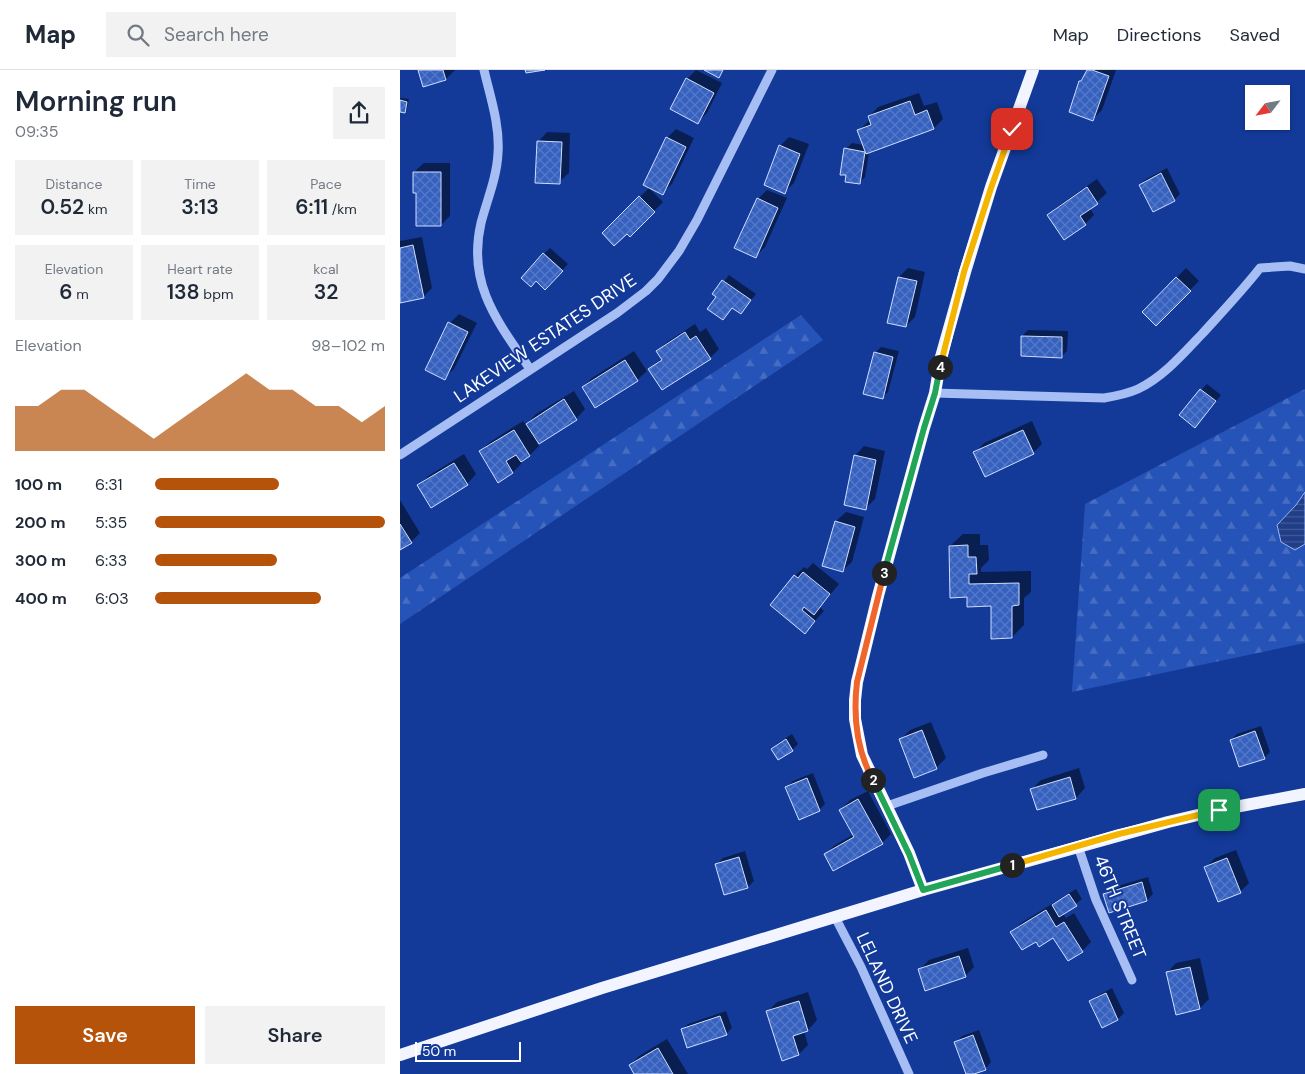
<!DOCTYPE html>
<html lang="en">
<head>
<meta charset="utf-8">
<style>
	:root { --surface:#fff; --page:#f2f2f3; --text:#1f2937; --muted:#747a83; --line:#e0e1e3; --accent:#b45309 }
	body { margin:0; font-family:"DM Sans",sans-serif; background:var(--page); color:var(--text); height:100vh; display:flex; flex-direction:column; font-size:19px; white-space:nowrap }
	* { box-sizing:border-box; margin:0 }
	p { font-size:16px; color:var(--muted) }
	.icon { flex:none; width:28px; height:28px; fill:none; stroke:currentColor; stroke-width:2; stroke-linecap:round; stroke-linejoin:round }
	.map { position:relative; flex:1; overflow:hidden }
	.drawer { display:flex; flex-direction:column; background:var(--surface); width:400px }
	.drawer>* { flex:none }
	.needle { width:32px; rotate:238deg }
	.controls { position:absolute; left:845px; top:15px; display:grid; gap:10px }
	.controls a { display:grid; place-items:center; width:45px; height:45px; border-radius:0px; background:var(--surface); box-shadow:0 1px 4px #0004; font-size:25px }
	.scale { position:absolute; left:15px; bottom:12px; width:106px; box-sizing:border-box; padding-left:5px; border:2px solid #fff; border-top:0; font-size:14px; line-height:18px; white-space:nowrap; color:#fff; -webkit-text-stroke:4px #133a99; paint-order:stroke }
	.pin { position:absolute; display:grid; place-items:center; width:42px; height:42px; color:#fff; margin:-21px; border-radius:10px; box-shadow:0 2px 8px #0006 }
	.km { position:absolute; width:25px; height:25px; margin:-12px; border-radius:50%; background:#222; color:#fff; font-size:14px; line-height:25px; text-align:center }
	.round { display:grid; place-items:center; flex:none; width:52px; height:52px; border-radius:0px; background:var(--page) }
	.headline { display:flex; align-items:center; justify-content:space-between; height:85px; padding:0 15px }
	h1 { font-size:28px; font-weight:600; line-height:38px }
	.stats { display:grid; grid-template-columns:repeat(3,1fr); gap:8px; height:85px; padding:5px 15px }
	.stats div { display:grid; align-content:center; border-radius:0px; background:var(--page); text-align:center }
	.stats b { font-size:21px; font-weight:600 }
	.stats small { font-size:14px; font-weight:400 }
	.stats p { font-size:14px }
	.chart { height:140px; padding:10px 15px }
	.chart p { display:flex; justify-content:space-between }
	.chart svg { width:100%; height:90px; margin-top:5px; fill:var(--accent); opacity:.7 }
	.button { display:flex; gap:10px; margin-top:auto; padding:10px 15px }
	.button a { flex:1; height:58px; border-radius:0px; background:var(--accent); color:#fff; font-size:20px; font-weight:600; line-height:58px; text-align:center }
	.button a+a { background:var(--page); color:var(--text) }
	ul { padding:0 15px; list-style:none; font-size:16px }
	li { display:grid; grid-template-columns:80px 60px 1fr; align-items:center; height:38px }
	li i { height:12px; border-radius:6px; background:var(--accent) }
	header { display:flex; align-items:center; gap:30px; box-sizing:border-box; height:70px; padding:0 25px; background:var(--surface); border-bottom:1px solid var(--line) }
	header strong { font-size:24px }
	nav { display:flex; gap:28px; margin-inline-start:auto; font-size:18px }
	.search { width:350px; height:45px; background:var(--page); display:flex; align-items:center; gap:12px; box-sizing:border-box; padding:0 18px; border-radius:0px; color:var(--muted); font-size:19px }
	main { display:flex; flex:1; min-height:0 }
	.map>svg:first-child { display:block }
	.forest { fill:url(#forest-firs) }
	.water { fill:url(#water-rules); stroke:#98b6f6 }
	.shadow { fill:#0007 }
	.building { fill:url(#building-cross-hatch); stroke:#ceddfd }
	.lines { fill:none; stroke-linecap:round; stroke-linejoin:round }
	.minor { stroke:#a6bef3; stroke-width:9 }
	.major { stroke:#f2f5ff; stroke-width:12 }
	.split-1-casing { stroke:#fff; stroke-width:10 }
	.split-2-casing { stroke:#fff; stroke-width:10 }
	.split-3-casing { stroke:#fff; stroke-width:10 }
	.split-4-casing { stroke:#fff; stroke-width:10 }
	.split-5-casing { stroke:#fff; stroke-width:10 }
	.split-1 { stroke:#f5b400; stroke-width:6 }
	.split-2 { stroke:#22a559; stroke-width:6 }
	.split-3 { stroke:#f0652b; stroke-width:6 }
	.split-4 { stroke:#22a559; stroke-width:6 }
	.split-5 { stroke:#f5b400; stroke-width:6 }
	.labels { text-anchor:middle; stroke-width:4; stroke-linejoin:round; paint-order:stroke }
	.street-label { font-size:18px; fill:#fff; stroke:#133a99 }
</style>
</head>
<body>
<header>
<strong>Map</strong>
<div class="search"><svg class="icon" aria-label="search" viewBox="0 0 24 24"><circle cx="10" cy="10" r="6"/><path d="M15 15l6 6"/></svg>Search here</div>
<nav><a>Map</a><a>Directions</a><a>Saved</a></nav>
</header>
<main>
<section class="drawer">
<div class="headline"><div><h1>Morning run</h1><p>09:35</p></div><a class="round"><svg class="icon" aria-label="share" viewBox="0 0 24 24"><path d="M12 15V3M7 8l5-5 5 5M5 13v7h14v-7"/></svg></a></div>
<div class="stats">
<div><p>Distance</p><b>0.52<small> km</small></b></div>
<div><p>Time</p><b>3:13</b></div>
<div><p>Pace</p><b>6:11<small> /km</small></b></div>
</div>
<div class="stats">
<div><p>Elevation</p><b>6<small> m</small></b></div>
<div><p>Heart rate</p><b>138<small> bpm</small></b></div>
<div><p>kcal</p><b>32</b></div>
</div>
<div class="chart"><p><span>Elevation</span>98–102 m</p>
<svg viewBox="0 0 160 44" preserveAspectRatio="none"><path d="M0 44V22L10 22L20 14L30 14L40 22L50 30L60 38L70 30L80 22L90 14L100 6L110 14L120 14L130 22L140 22L150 30L160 22V44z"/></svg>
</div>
<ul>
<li><b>100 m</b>6:31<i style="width:54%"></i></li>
<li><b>200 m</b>5:35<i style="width:100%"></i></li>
<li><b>300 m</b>6:33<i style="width:53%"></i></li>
<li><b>400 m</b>6:03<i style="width:72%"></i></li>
</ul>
<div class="button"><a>Save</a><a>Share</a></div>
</section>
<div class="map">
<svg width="905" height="1004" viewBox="0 0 905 1004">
	<defs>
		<pattern id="forest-firs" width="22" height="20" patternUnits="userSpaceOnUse" patternTransform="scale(1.25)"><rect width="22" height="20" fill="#2653b7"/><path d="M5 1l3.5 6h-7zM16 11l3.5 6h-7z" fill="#476dc2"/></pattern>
		<pattern id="water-rules" width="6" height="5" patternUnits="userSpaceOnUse" patternTransform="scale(1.25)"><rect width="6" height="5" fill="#203d86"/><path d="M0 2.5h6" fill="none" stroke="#415a98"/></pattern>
		<pattern id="building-cross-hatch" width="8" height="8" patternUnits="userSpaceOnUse" patternTransform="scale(1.25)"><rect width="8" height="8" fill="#3761bf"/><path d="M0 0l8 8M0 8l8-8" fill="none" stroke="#5579c9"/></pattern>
	</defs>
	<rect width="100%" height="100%" fill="#133a99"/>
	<g class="forest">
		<polygon points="401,245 423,270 0,554 0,508"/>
		<polygon points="905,319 905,573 672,622 685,434"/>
	</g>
	<polygon class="water" points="905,422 905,474 895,480 881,472 877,455 896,435"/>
	<g class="shadow">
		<polygon points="20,0 55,0 46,9"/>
		<polygon points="296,0 322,13 307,43 298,52 287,9"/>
		<polygon points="689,0 716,0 702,40 693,49 680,11"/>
		<polygon points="519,23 524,36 537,32 543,49 534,58 469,82 465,107 459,113 447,104 446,79 452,73 464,75 459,60 470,50 469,47 478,37"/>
		<polygon points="0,28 9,29 7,39 5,42 0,41"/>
		<polygon points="276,59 294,68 272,114 262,123 267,68"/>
		<polygon points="147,62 170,63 169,103 159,112 138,72"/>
		<polygon points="389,67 409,74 394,113 385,122 380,76"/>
		<polygon points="24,93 50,93 50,146 41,155 17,121 14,102"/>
		<polygon points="767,98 780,124 774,130 754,140 740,115 746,109"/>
		<polygon points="697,109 707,123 690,138 694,145 685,154 648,145 658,136"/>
		<polygon points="249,118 263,132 230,165 226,162 204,163"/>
		<polygon points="367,120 387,128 365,177 355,187 358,129"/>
		<polygon points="22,167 32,218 23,227 0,226 0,171"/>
		<polygon points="150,178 168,194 151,212 136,210 144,184"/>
		<polygon points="508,198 525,202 515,247 506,256 499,207"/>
		<polygon points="786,198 799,211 756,254 743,242"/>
		<polygon points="329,205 356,224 340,243 333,237 323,249 318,227 314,224"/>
		<polygon points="59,244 77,253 54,299 44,308 50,253"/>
		<polygon points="295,254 300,262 306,258 319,279 310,288 250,299 262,288 257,281 267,272"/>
		<polygon points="628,260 668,261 667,281 661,287 622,266"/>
		<polygon points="481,277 499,281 488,322 482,328 475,283"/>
		<polygon points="234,281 247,301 237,310 183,317 192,308"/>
		<polygon points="807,314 821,325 801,350 801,320"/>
		<polygon points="174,321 185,339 176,349 137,373 139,376 130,385 121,391 122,393 113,402 99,411 80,381 90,372 123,351 126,355 136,344"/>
		<polygon points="632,351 642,374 633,383 575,383 584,373"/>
		<polygon points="464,376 485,381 475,429 466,438 455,386"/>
		<polygon points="64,384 76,404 67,414 19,416 28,406"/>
		<polygon points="0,430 20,463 11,472 0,479"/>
		<polygon points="446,442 464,447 452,492 442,501 424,496 436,451"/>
		<polygon points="563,464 580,464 580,475 588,475 589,490 581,498 581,502 631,501 631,522 624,528 624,555 612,567 592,535 568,526 550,476"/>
		<polygon points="413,493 439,514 420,537 424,541 405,562 395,506 404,497 407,499"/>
		<polygon points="531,652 546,688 536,698 500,670 510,660"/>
		<polygon points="861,656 870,682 864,688 831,670 837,664"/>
		<polygon points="392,664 398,674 392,680 372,679 378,673"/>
		<polygon points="679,698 685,718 676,728 637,739 632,719 641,710"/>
		<polygon points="413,703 425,734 419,740 387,717 393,711"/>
		<polygon points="468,721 491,764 482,773 425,784 435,775 454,764 440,740 450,730"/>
		<polygon points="836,780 849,813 840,822 805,798 815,788"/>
		<polygon points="345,781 354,811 348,817 317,794 323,788"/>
		<polygon points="748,807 753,824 747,830 705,824 711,818"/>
		<polygon points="676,819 682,829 663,844 666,848 674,843 691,872 682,881 654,866 636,870 612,862 621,853"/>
		<polygon points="568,878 574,897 565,906 520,899 529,890"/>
		<polygon points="800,888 809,929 800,938 767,903 776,893"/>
		<polygon points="712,918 724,943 718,949 691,932 697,926"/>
		<polygon points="408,922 417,950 408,960 404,961 408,975 399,984 368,941 377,932"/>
		<polygon points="326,941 332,958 326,964 282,960 288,954"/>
		<polygon points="579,960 591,992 585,999 567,1004 556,972 562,966"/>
		<polygon points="267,969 288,1004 236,1004 230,995 239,986"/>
	</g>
	<g class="building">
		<polygon points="18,0 43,0 46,10 23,17"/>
		<polygon points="125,0 145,0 126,3"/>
		<polygon points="304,0 323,0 319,8"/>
		<polygon points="687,0 692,0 709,6 693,51 669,42 679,11 681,11"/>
		<polygon points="286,8 314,23 298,54 270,39"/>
		<polygon points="0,30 7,32 5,43 0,42"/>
		<polygon points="510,31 515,45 527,40 534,59 466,84 457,60 471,55 468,46"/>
		<polygon points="266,67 286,77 263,125 243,115"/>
		<polygon points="137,71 162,72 160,114 135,113"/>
		<polygon points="379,75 400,84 385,124 364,115"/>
		<polygon points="444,78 465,82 460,114 445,112 446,105 440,105"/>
		<polygon points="13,102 41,102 41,156 16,156 16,123 13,123"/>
		<polygon points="761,103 775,131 753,142 739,115"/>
		<polygon points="687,117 698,134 680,146 686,155 664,170 647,145"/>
		<polygon points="239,126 255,142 230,167 227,164 214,176 202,163"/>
		<polygon points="357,128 378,138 356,188 334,178"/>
		<polygon points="13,175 24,228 0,233 0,178"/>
		<polygon points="143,183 163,201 145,220 136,211 131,217 121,208"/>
		<polygon points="498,207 517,211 506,257 487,253"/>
		<polygon points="776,207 791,221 756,256 742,242"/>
		<polygon points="322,210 351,230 341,244 332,238 323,250 307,239 316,227 312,224"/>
		<polygon points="48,252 68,262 45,310 25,300"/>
		<polygon points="285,262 290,270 296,266 311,289 262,320 248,299 262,290 256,281"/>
		<polygon points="621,266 662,267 662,288 621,286"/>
		<polygon points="474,282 493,287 483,329 463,324"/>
		<polygon points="225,290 238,311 195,338 182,317"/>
		<polygon points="800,319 816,331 795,358 779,345"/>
		<polygon points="164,329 177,350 139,374 126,354"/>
		<polygon points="114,360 130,386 121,392 116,385 106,391 113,403 98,413 79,381"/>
		<polygon points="623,360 634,384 585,407 573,382"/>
		<polygon points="454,385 476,390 466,440 444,435"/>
		<polygon points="54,393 68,415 31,438 17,415"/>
		<polygon points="435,451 455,457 443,502 422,496"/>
		<polygon points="0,454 12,473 0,480"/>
		<polygon points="568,475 568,487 576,487 577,504 569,504 569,514 619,513 619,535 612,536 612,568 591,569 591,536 567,537 567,527 550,528 549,476"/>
		<polygon points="403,502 430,524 414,545 404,537 402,540 415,551 405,564 370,535 394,505 398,508"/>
		<polygon points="522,660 537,699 514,708 499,669"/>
		<polygon points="855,661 865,689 839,697 830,670"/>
		<polygon points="386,669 393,681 378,690 371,679"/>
		<polygon points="670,707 676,729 637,740 630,719"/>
		<polygon points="407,708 420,741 399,750 385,717"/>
		<polygon points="458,729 483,774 433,801 424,784 454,767 439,740"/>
		<polygon points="339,787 348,818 324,825 315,794"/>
		<polygon points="827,788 841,823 818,832 804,797"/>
		<polygon points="742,812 747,831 709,843 703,824"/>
		<polygon points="669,824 677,836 659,847 652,835"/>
		<polygon points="646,840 656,857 664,852 683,882 668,891 653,868 639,877 636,872 622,880 610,862"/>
		<polygon points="559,886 566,907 525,921 518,899"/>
		<polygon points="790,897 800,939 776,945 766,902"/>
		<polygon points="706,923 718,950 702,958 689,931"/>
		<polygon points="399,931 408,961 393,966 399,985 382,991 366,941"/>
		<polygon points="320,946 327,965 287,978 281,959"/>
		<polygon points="573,965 586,1000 574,1004 566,1004 554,972"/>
		<polygon points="258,978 273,1004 234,1004 229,995"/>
	</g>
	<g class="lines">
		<g class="minor">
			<path d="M84,0c6,26 16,55 14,83 -1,24 -11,47 -17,70 -14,61 16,98 49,146"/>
			<path d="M535,323l169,5c12,-2 23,-4 34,-9 25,-12 45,-35 64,-55 20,-22 40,-43 58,-66l30,-2 15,3"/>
			<polyline points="0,385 217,243 246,221 258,209 279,181 297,150 372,0"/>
			<polyline points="487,736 583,703 643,685"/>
			<polyline points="678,776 696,830 732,910"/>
			<polyline points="435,847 461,897 509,1004"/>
		</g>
		<g class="major">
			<polyline points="523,820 509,783 462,685 455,649 455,630 457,612 478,526 524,358 535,323 541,287 565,202 591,117 633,0"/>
			<polyline points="0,985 202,918 523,820 768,752 819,740 905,724"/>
		</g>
	</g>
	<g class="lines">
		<defs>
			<polyline id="split-1" points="612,795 719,764 819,740"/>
			<polyline id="split-2" points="473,710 509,784 523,820 612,795"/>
			<path id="split-3" d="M473,710c-17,-31 -20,-64 -16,-98l27,-109"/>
			<polyline id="split-4" points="484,503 524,358 535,323 540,297"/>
			<polyline id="split-5" points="540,297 564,202 591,118 612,59"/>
		</defs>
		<use href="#split-1" class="split-1-casing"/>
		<use href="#split-2" class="split-2-casing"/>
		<use href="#split-3" class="split-3-casing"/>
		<use href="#split-4" class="split-4-casing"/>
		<use href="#split-5" class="split-5-casing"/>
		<use href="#split-1" class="split-1"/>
		<use href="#split-2" class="split-2"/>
		<use href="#split-3" class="split-3"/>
		<use href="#split-4" class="split-4"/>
		<use href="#split-5" class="split-5"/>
	</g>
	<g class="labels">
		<g class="street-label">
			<text transform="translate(145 268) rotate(-34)" y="6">LAKEVIEW ESTATES DRIVE</text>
			<text transform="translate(720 837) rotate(68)" y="6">46TH STREET</text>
			<text transform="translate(487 918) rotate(65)" y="6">LELAND DRIVE</text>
		</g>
	</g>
</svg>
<div class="controls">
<a><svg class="needle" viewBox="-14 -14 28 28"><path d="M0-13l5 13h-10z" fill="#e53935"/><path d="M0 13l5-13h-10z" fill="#747a83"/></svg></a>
</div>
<div class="scale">50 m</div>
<div class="pin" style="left:819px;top:740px;background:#1e9e55"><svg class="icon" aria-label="arrive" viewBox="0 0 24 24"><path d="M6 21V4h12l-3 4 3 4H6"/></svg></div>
<div class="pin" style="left:612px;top:59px;background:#d93025"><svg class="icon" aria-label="check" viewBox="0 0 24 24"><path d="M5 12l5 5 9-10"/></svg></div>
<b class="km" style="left:612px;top:795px">1</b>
<b class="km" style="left:473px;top:710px">2</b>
<b class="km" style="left:484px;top:503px">3</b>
<b class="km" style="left:540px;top:297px">4</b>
</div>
</main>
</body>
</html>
